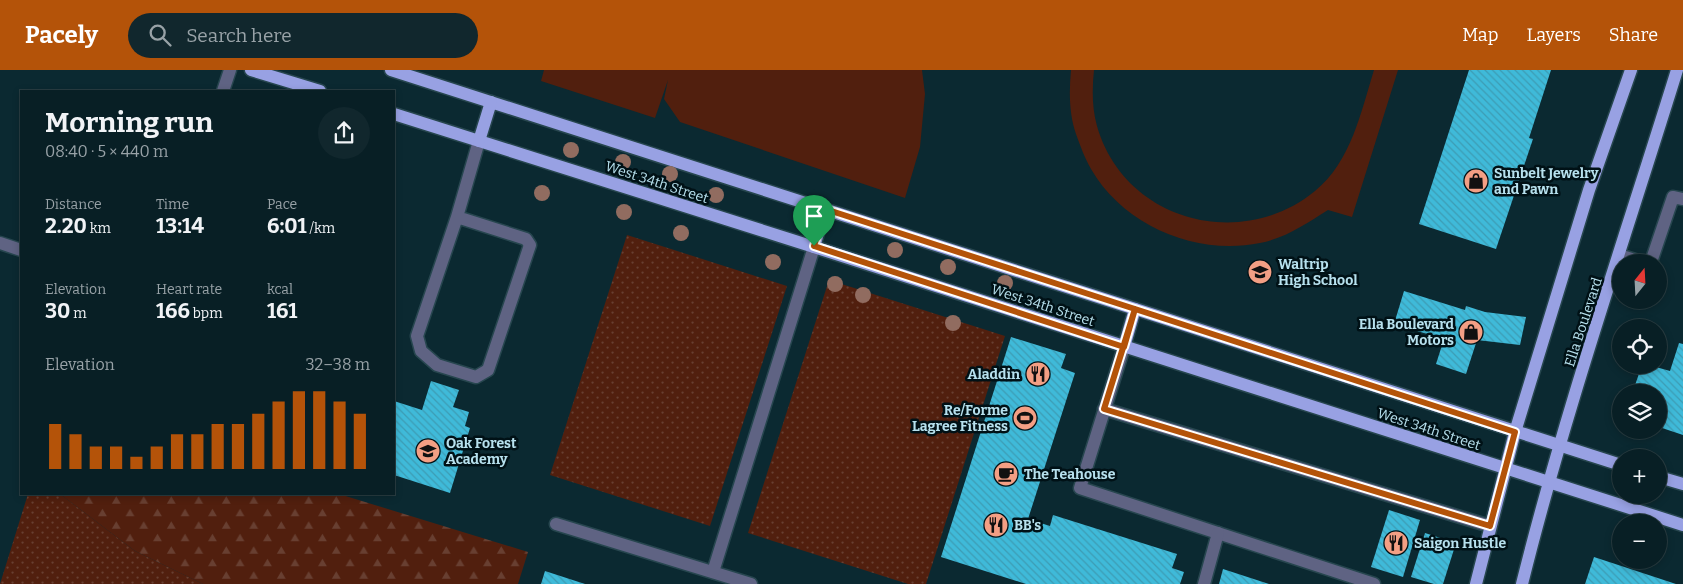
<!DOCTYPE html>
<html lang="en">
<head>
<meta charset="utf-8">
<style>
	:root { --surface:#081f25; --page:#11272d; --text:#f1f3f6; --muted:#98a2a7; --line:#293d42; --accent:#b45309 }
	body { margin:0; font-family:Bitter,serif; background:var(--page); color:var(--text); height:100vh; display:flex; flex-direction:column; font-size:19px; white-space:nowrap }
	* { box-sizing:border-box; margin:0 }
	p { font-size:16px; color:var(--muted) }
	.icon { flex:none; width:28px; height:28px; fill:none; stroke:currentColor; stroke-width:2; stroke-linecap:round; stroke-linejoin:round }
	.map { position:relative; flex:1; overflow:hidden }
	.panel { position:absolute; left:20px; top:20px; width:375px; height:405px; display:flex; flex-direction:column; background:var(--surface); border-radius:0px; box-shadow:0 2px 8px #0003,0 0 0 1px var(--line) }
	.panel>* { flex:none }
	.needle { width:32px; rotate:18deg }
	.controls { position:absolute; left:1612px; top:184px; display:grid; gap:10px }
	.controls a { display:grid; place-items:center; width:55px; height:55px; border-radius:50%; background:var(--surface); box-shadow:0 2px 8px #0003,0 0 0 1px var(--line); font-size:25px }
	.pin { position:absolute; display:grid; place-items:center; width:42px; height:42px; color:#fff; margin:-51px -21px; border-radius:50% 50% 50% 0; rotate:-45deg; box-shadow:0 0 5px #0007 }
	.pin .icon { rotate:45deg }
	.round { display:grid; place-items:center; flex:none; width:52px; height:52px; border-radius:26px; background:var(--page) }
	.head { display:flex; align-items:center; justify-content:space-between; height:85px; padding:0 25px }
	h1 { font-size:28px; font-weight:700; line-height:38px }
	.metrics { display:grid; grid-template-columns:repeat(3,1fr); gap:8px; height:85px; padding:5px 25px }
	.metrics div { display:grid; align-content:center }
	.metrics b { font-size:21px; font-weight:700 }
	.metrics small { font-size:14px; font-weight:400 }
	.metrics p { font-size:14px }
	.chart { height:140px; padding:10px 25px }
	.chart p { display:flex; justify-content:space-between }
	.chart svg { width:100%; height:90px; margin-top:5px; stroke:var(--accent); stroke-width:6 }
	header { display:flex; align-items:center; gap:30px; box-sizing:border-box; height:70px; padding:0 25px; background:var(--accent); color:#fff }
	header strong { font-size:24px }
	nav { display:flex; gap:28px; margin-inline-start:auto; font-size:18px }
	.search { width:350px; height:45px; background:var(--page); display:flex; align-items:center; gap:12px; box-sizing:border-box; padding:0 18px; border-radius:28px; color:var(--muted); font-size:19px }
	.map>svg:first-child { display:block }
	.grass { fill:url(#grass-dots) }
	.forest { fill:url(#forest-firs) }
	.pitch { fill:#511f0e }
	.building { fill:url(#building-back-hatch) }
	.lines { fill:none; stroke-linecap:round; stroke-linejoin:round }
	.minor-casing { stroke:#27464f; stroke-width:15 }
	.major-casing { stroke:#27464f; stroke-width:15 }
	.minor { stroke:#5f6383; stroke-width:12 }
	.major { stroke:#98a1e3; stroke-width:12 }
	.tree { fill:#916c60 }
	.route-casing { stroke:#fff; stroke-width:10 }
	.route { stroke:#b45309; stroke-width:6 }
	.labels { text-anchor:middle; stroke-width:5; stroke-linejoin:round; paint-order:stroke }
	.poi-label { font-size:14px; font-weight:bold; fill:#b7e1ee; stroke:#001116; text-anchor:start }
	.street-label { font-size:14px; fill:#b7e1ee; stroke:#001116 }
</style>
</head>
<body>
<header>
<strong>Pacely</strong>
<div class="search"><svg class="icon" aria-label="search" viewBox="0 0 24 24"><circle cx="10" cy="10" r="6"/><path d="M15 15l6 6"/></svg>Search here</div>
<nav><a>Map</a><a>Layers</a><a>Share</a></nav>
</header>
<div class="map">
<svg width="1683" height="514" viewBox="0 0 1683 514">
	<defs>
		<pattern id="grass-dots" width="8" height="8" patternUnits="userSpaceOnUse" patternTransform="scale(1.25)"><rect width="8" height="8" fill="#511f0e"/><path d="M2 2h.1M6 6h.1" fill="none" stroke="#683f31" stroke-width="1.8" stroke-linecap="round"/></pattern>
		<pattern id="forest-firs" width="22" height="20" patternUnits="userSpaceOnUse" patternTransform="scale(1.25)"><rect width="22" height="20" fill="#511f0e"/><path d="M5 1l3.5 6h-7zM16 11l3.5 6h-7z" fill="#683f31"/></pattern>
		<pattern id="building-back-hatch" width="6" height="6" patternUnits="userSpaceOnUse" patternTransform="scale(1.25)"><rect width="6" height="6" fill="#3fbad9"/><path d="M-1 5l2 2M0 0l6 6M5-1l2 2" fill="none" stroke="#3d9cb4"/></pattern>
	</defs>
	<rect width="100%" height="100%" fill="#0b2931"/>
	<g class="grass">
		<polygon points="627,165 787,216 710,456 550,405"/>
		<polygon points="829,210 1005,266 926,514 908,514 748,463"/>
		<polygon points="28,424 60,424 135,481 203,514 0,514"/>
	</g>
	<polygon class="forest" points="60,424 339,424 528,482 518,514 203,514 135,481"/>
	<g class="pitch">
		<polygon points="544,0 922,0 925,24 920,77 905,128 680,52 664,29 668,10 655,48 541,11"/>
		<path d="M1071,0h23c-2,19 -2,38 3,56 27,95 144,126 218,65 36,-29 46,-79 59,-121h24l-46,147 -24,-7c-21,13 -42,28 -68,33 -64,13 -136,-17 -169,-74 -6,-10 -11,-24 -15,-35 -7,-20 -7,-43 -5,-64z"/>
	</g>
	<g class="building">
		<polygon points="1469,0 1551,0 1529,68 1533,69 1496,179 1419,154"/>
		<polygon points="1404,221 1465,240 1466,236 1485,242 1526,247 1520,275 1477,270 1466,304 1436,294 1444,269 1394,254"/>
		<polygon points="1011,267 1066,284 1061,298 1075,303 1028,449 1050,456 1053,445 1177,484 1172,498 1184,502 1180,514 1026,514 941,487"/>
		<polygon points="1679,273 1683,274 1683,365 1659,357 1659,336 1661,330 1659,329 1659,322 1633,321 1642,295 1649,295 1670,301"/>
		<polygon points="431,311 459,320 453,337 469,342 465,356 470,358 450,423 394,405 394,331 422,340"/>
		<polygon points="1389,440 1420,450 1403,507 1371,497"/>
		<polygon points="1425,463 1456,473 1443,514 1434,514 1411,507"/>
		<polygon points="1594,487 1676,514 1585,514"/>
		<polygon points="1223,499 1269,514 1219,514"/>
		<polygon points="545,501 585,514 541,514"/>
	</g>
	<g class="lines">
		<defs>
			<g id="minor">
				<polyline points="223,21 230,0"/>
				<polyline points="457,147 526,169 530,175 488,300 476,307 437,295 421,281 417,266 457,147 479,71"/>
				<polyline points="0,173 21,180"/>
				<polyline points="1619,185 1641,192"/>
				<polyline points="1651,192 1673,127 1683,129"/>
				<polyline points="1124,277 1080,418 1374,514"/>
				<polyline points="1104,339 1490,456"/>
				<polyline points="556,454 751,514"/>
				<polyline points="713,502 814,177"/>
				<polyline points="1204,514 1218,463"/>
			</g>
			<g id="major">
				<polyline points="251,0 320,21"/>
				<polyline points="391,0 1621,395"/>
				<polyline points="394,44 814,177 1683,455"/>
				<polyline points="479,71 491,32"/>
				<polyline points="814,177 825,139"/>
				<polyline points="1124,277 1135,239"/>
				<polyline points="1659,407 1683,414"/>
				<polyline points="1476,514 1515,362 1589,120 1631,0"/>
				<path d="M1522,514c43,-173 102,-343 155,-514"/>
			</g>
		</defs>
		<use href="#minor" class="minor-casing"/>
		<use href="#major" class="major-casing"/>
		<use href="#minor" class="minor"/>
		<use href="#major" class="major"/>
	</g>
	<g class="tree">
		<circle cx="571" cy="80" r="8"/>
		<circle cx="623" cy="92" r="8"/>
		<circle cx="670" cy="104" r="8"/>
		<circle cx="542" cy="123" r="8"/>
		<circle cx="716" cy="125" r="8"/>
		<circle cx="624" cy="142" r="8"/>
		<circle cx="681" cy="163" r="8"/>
		<circle cx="895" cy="180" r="8"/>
		<circle cx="773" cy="192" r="8"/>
		<circle cx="948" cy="197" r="8"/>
		<circle cx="1005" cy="213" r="8"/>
		<circle cx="835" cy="214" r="8"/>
		<circle cx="863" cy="225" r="8"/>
		<circle cx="953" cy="253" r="8"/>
	</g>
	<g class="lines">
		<defs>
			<polyline id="route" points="814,176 1124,277 1135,239 1515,362 1490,456 1104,339 1135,239 825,139 814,176"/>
		</defs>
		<use href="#route" class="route-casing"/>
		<use href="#route" class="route"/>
	</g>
	<defs>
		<symbol id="shop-disc" viewBox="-11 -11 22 22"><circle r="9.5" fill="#f39f84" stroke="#001116"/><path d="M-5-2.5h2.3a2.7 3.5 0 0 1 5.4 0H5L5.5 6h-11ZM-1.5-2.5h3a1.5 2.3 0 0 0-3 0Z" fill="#111"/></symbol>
		<symbol id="school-disc" viewBox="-11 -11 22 22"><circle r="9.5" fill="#f39f84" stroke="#001116"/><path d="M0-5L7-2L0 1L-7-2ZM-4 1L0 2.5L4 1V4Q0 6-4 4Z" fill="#111"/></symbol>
		<symbol id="restaurant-disc" viewBox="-11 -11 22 22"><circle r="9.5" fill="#f39f84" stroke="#001116"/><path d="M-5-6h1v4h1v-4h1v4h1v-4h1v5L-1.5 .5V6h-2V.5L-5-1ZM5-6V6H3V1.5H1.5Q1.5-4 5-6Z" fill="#111"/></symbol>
		<symbol id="stadium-disc" viewBox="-11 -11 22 22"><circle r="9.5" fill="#f39f84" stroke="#001116"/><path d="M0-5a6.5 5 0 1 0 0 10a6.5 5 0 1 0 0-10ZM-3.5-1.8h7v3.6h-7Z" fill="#111"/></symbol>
		<symbol id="cafe-disc" viewBox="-11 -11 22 22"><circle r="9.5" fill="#f39f84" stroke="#001116"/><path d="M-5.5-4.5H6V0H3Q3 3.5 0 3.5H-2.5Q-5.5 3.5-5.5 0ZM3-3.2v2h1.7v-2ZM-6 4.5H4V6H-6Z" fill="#111"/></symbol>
	</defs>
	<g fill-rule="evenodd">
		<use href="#shop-disc" x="1462" y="97" width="28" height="28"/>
		<use href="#school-disc" x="1246" y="188" width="28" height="28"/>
		<use href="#shop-disc" x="1457" y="248" width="28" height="28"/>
		<use href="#restaurant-disc" x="1024" y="290" width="28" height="28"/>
		<use href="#stadium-disc" x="1011" y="334" width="28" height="28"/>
		<use href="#school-disc" x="414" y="367" width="28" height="28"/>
		<use href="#cafe-disc" x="992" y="390" width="28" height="28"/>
		<use href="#restaurant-disc" x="982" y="441" width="28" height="28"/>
		<use href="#restaurant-disc" x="1382" y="459" width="28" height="28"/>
	</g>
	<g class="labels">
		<g class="poi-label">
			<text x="1494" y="108">Sunbelt Jewelry<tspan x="1494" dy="16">and Pawn</tspan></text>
			<text x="1278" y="199">Waltrip<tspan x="1278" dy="16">High School</tspan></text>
			<text x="1454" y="259" text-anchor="end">Ella Boulevard<tspan x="1454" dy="16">Motors</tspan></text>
			<text x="1020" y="309" text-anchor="end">Aladdin</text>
			<text x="1008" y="345" text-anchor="end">Re/Forme<tspan x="1008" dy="16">Lagree Fitness</tspan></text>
			<text x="446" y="378">Oak Forest<tspan x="446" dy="16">Academy</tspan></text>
			<text x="1024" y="409">The Teahouse</text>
			<text x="1014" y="460">BB's</text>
			<text x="1414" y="478">Saigon Hustle</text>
		</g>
		<g class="street-label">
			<text transform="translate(657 112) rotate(18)" y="5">West 34th Street</text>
			<text transform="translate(1043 235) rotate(18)" y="5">West 34th Street</text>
			<text transform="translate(1583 252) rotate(-72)" y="5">Ella Boulevard</text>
			<text transform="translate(1429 359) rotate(18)" y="5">West 34th Street</text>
		</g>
	</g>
</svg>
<div class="controls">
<a><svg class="needle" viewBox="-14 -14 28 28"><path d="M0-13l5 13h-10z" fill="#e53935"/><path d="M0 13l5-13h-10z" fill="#98a2a7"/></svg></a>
<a><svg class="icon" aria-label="locate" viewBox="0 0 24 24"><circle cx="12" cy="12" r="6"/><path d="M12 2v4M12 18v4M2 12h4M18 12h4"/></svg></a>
<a><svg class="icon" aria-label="layers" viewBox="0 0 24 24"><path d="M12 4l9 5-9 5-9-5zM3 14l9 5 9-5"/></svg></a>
<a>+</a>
<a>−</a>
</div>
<div class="pin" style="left:814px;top:176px;background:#1e9e55"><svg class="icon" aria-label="arrive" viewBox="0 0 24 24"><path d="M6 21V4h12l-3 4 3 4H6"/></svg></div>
<section class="panel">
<div class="head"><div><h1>Morning run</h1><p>08:40 · 5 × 440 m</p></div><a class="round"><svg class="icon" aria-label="share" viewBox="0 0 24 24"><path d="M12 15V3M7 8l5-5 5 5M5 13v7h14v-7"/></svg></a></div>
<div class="metrics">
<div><p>Distance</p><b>2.20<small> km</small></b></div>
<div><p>Time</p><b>13:14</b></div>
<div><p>Pace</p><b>6:01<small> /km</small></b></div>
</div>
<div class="metrics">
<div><p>Elevation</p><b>30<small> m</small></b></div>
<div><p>Heart rate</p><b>166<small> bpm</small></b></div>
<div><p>kcal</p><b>161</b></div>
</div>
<div class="chart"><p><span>Elevation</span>32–38 m</p>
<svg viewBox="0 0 160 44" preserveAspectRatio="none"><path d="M5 44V22M15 44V27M25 44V33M35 44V33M45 44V38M55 44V33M65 44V27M75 44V27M85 44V22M95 44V22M105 44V17M115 44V11M125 44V6M135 44V6M145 44V11M155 44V17"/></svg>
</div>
</section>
</div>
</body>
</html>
